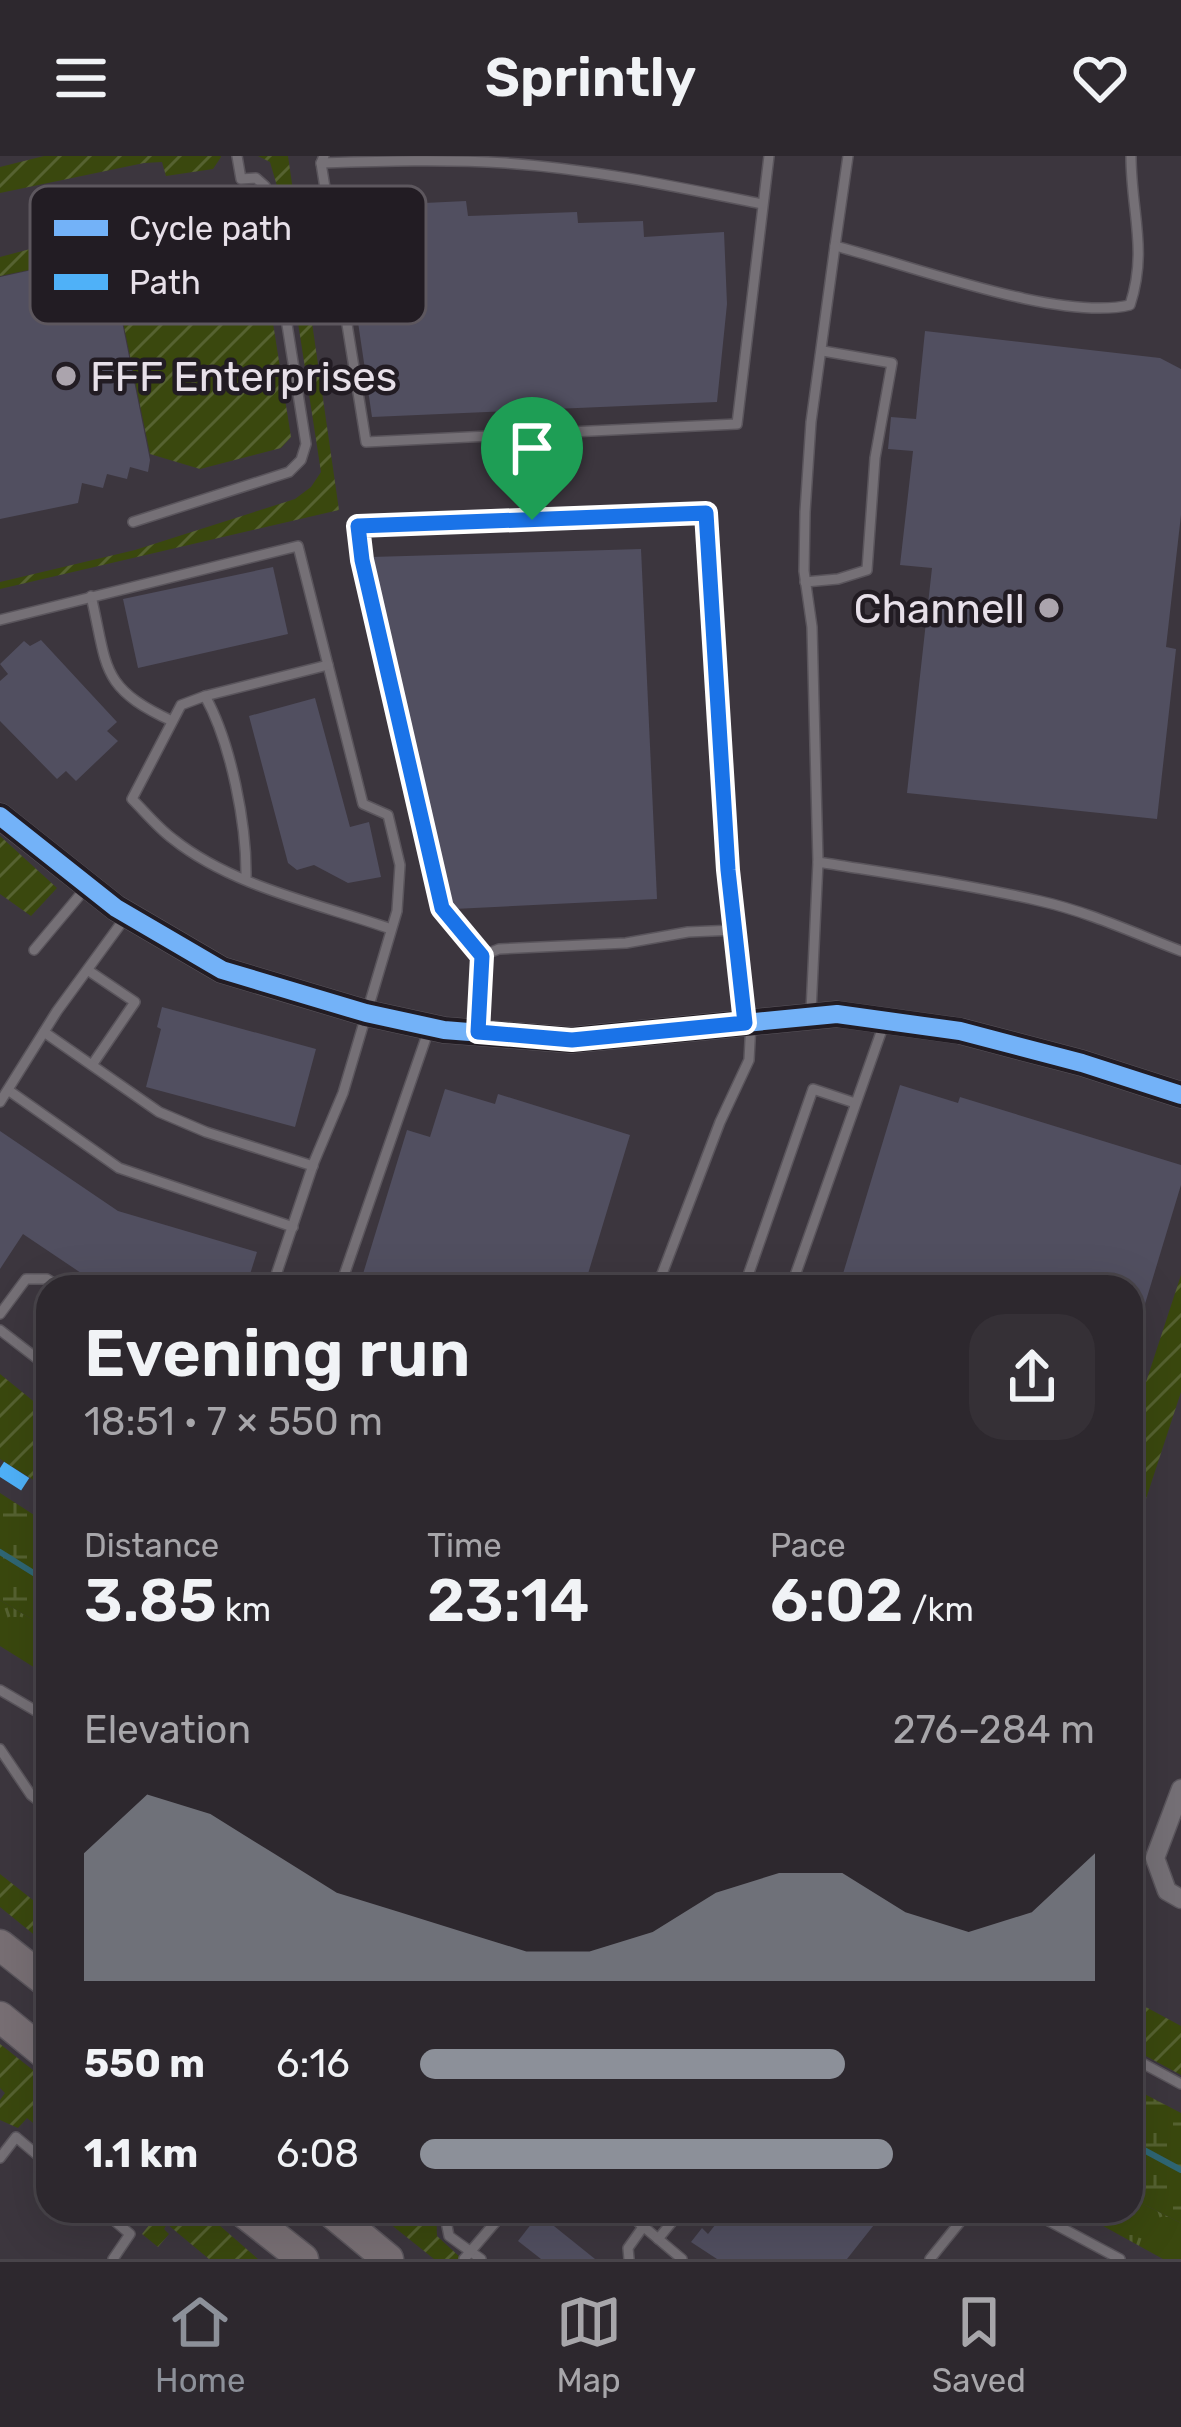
<!DOCTYPE html>
<html lang="en">
<head>
<meta charset="utf-8">
<style>
	:root { --surface:#2d282e; --page:#353036; --text:#f1f3f6; --muted:#a7a6aa; --line:#48444a; --accent:#8c9099 }
	body { margin:0; font-family:Rubik,sans-serif; background:var(--page); color:var(--text); height:100vh; display:flex; flex-direction:column; font-size:45px; white-space:nowrap }
	* { box-sizing:border-box; margin:0 }
	p { font-size:39px; color:var(--muted) }
	.icon { flex:none; width:66px; height:66px; fill:none; stroke:currentColor; stroke-width:2; stroke-linecap:round; stroke-linejoin:round }
	.map { position:relative; flex:1; overflow:hidden }
	.sheet { position:absolute; left:36px; top:1119px; width:1107px; height:948px; display:flex; flex-direction:column; background:var(--surface); border-radius:36px; box-shadow:0 12px 48px #0002,0 0 0 3px var(--line) }
	.sheet>* { flex:none }
	.pin { position:absolute; display:grid; place-items:center; width:102px; height:102px; color:#fff; margin:-123px -51px; border-radius:50% 50% 50% 0; rotate:-45deg; box-shadow:0 0 12px #0007 }
	.pin .icon { rotate:45deg }
	.round { display:grid; place-items:center; flex:none; width:126px; height:126px; border-radius:36px; background:var(--page) }
	.overview { display:flex; align-items:center; justify-content:space-between; height:204px; padding:0 48px }
	h1 { font-size:66px; font-weight:600; line-height:90px }
	.stats { display:grid; grid-template-columns:repeat(3,1fr); gap:18px; height:204px; padding:12px 48px }
	.stats div { display:grid; align-content:center }
	.stats b { font-size:60px; font-weight:600 }
	.stats small { font-size:33px; font-weight:400 }
	.stats p { font-size:33px }
	.chart { height:336px; padding:24px 48px }
	.chart p { display:flex; justify-content:space-between }
	.chart svg { width:100%; height:216px; margin-top:12px; fill:var(--accent); opacity:.7 }
	ul { padding:0 48px; list-style:none; font-size:39px }
	li { display:grid; grid-template-columns:192px 144px 1fr; align-items:center; height:90px }
	li i { height:30px; border-radius:15px; background:var(--accent) }
	header { display:flex; justify-content:space-between; align-items:center; height:156px; padding:0 48px; background:var(--surface); font-size:54px; font-weight:600 }
	.tab-bar { display:flex; justify-content:space-around; align-items:center; height:168px; border-top:3px solid var(--line); background:var(--surface); font-size:33px; color:var(--muted) }
	.tab-bar a { display:grid; justify-items:center; gap:6px }
	.tab-bar .selected { color:var(--accent) }
	.map>svg:first-child { display:block }
	.grass { fill:url(#grass-tufts) }
	.wetland { fill:url(#wetland-marsh) }
	.garden { fill:url(#garden-furrows) }
	.lines { fill:none; stroke-linecap:round; stroke-linejoin:round }
	.stream { stroke:#2f6674; stroke-width:6 }
	.building { fill:#514f60 }
	.service-casing { stroke:#5a555c; stroke-width:12 }
	.minor-casing { stroke:#5a555c; stroke-width:21 }
	.tertiary-casing { stroke:#5a555c; stroke-width:27 }
	.primary-casing { stroke:#5a555c; stroke-width:33 }
	.service { stroke:#757076; stroke-width:9 }
	.minor { stroke:#757076; stroke-width:18 }
	.tertiary { stroke:#757076; stroke-width:24 }
	.primary { stroke:#786f74; stroke-width:30 }
	.quiet { stroke:#4fb1f8; stroke-width:15; stroke-dasharray:30 15; stroke-linecap:butt }
	.cycleway-casing { stroke:#221c23; stroke-width:26 }
	.cycleway { stroke:#73b2f8; stroke-width:18 }
	.route-casing { stroke:#fff; stroke-width:24 }
	.route { stroke:#1a73e8; stroke-width:15 }
	.poi-dot { fill:#aba4ad; stroke:#221c23; stroke-width:4.5 }
	.labels { text-anchor:middle; stroke-width:9; stroke-linejoin:round; paint-order:stroke }
	.poi-label { font-size:42px; fill:#e7e0e9; stroke:#221c23; text-anchor:start }
	.key { fill:#221c23; stroke:#5d575e; stroke-width:3 }
	.key-label { font-size:33px; fill:#e7e0e9 }
</style>
</head>
<body>
<header><svg class="icon" aria-label="menu" viewBox="0 0 24 24"><path d="M4 6h16M4 12h16M4 18h16"/></svg>Sprintly<svg class="icon" aria-label="heart" viewBox="0 0 24 24"><path d="M12 20l-8-8c-3-5 5-10 8-4 3-6 11-1 8 4z"/></svg></header>
<div class="map">
<svg width="1181" height="2103" viewBox="0 0 1181 2103">
	<defs>
		<pattern id="grass-tufts" width="24" height="20" patternUnits="userSpaceOnUse" patternTransform="scale(3)"><rect width="24" height="20" fill="#3a480e"/><path d="M3 7l-1-3M5 7V3M7 7l1-3M15 17l-1-3M17 17v-4M19 17l1-3" fill="none" stroke="#566231"/></pattern>
		<pattern id="wetland-marsh" width="20" height="14" patternUnits="userSpaceOnUse" patternTransform="scale(3)"><rect width="20" height="14" fill="#3a480e"/><path d="M1 5h8M5 5V1M11 12h8M15 12V8" fill="none" stroke="#566231"/></pattern>
		<pattern id="garden-furrows" width="10" height="10" patternUnits="userSpaceOnUse" patternTransform="scale(3)"><rect width="10" height="10" fill="#3a480e"/><path d="M-1 1l2-2M0 10L10 0M9 11l2-2" fill="none" stroke="#566231"/></pattern>
	</defs>
	<rect width="100%" height="100%" fill="#3c363e"/>
	<g class="grass">
		<polygon points="0,1444 48,1473 48,1520 0,1490"/>
		<polygon points="1131,2042 1181,2067 1181,2103 1163,2103 1076,2055 1131,2055"/>
	</g>
	<g class="wetland">
		<polygon points="0,1337 48,1368 48,1473 0,1444"/>
		<polygon points="1131,1931 1181,1957 1181,2067 1131,2042"/>
	</g>
	<g class="garden">
		<polygon points="44,0 221,0 221,1 213,13 166,20 162,6 144,7 0,37 0,11"/>
		<polygon points="258,0 288,0 339,354 0,433 0,426 135,394 295,343 311,331 321,316 277,30 270,6"/>
		<polygon points="236,33 251,39 254,47 291,281 281,292 200,313 150,298 109,97 0,120 0,101 87,78 83,58"/>
		<polygon points="0,680 57,732 31,760 0,738"/>
		<polygon points="1181,1119 1181,1236 1142,1355 1143,1364 1131,1401 1131,1272"/>
		<polygon points="0,1218 48,1257 48,1333 0,1303"/>
		<polygon points="0,1718 48,1756 48,1790 0,1751"/>
		<polygon points="1131,1843 1181,1870 1181,1919 1131,1892"/>
		<polygon points="0,1888 48,1926 48,1979 27,1962 18,1972 0,1964 0,1944 5,1937 0,1932"/>
		<polygon points="145,2055 203,2055 258,2103 209,2103 167,2068 164,2073 169,2078 158,2091 142,2078 154,2063"/>
		<polygon points="374,2055 436,2055 437,2080 462,2103 434,2103"/>
	</g>
	<g class="lines">
		<g class="stream">
			<polyline points="0,1396 48,1426"/>
			<polyline points="1131,1987 1181,2014"/>
		</g>
	</g>
	<g class="building">
		<polygon points="466,45 468,60 577,56 578,67 643,65 644,81 724,76 727,148 717,246 372,261 341,51"/>
		<polygon points="109,97 112,115 108,123 115,131 150,304 148,316 130,311 127,323 107,318 103,332 82,327 78,347 0,363 0,121"/>
		<polygon points="925,175 1160,202 1181,213 1181,359 1166,491 1176,493 1157,663 907,637 932,412 900,409 913,295 888,293 891,261 916,263"/>
		<polygon points="641,393 657,743 454,753 371,401"/>
		<polygon points="273,411 288,478 138,512 123,443"/>
		<polygon points="41,484 117,566 107,575 118,585 76,625 66,615 57,623 0,565 0,525 8,518 0,508 24,485 30,490"/>
		<polygon points="315,542 350,671 369,666 381,721 348,727 314,709 297,714 288,707 249,560"/>
		<polygon points="162,851 316,893 295,971 146,931 161,873 157,871"/>
		<polygon points="900,929 958,947 960,941 1181,1009 1181,1029 1135,1181 1131,1180 1131,1131 839,1131"/>
		<polygon points="445,933 495,948 498,938 630,979 584,1131 359,1131 407,974 430,981"/>
		<polygon points="0,975 118,1055 257,1096 246,1131 128,1131 81,1117 23,1078 0,1113"/>
		<polygon points="726,2055 885,2055 847,2103 717,2103 691,2086 702,2072 708,2078"/>
		<polygon points="539,2058 595,2103 541,2103 518,2085"/>
	</g>
	<g class="lines">
		<defs>
			<g id="service">
				<polyline points="324,0 321,7 366,286 737,268 769,0"/>
				<path d="M848,0l-13,90c76,19 224,76 295,59 18,-55 1,-93 1,-149"/>
				<path d="M321,7c62,-2 123,-4 185,0 87,6 172,24 256,41"/>
				<polyline points="126,41 144,115"/>
				<polyline points="117,122 164,110"/>
				<polyline points="133,366 289,316 301,304 306,288 265,30 256,22 241,23 237,0"/>
				<polyline points="805,426 838,423 867,414 875,302 892,207 823,195"/>
				<path d="M91,440c17,72 8,91 81,125"/>
				<polyline points="0,464 298,390 363,648 388,659 400,709 397,755 343,937 314,1006 272,1131"/>
				<polyline points="205,540 328,509"/>
				<polyline points="818,706 812,471 804,415 805,356 811,266 835,90"/>
				<path d="M246,723c1,-54 -15,-136 -41,-183l-24,9 -49,94c13,13 26,29 41,40 60,48 147,65 218,90"/>
				<polyline points="34,794 85,733"/>
				<polyline points="481,800 442,753 362,404 358,371 706,357 735,774"/>
				<polyline points="89,815 135,846 92,909"/>
				<path d="M811,855l7,-149c74,12 148,22 222,39 49,11 94,32 141,50"/>
				<polyline points="479,872 481,800 499,793 626,787 688,776 735,774 745,867"/>
				<polyline points="44,876 159,956 206,976 313,1010"/>
				<polyline points="8,934 119,1012 293,1071"/>
				<polyline points="0,946 57,855 125,762"/>
				<polyline points="340,1131 428,876"/>
				<polyline points="657,1131 720,966 749,904 751,866"/>
				<polyline points="744,1131 813,933 855,947"/>
				<polyline points="791,1131 885,865"/>
				<polyline points="0,1158 26,1123 47,1123 60,1131"/>
				<polyline points="0,1174 48,1211"/>
				<polyline points="0,1534 48,1562"/>
				<polyline points="0,1593 31,1639 48,1652"/>
				<polyline points="1131,1901 1181,1928"/>
				<polyline points="0,2002 16,1981 48,2008"/>
				<polyline points="103,2055 130,2078 113,2103"/>
				<polyline points="444,2055 449,2080 481,2103"/>
				<polyline points="625,2055 682,2103"/>
				<polyline points="1030,2055 1120,2103"/>
				<polyline points="658,2083 681,2055"/>
				<polyline points="464,2103 505,2055"/>
				<polyline points="629,2103 628,2092 643,2071"/>
				<polyline points="930,2103 969,2055"/>
			</g>
			<polyline id="minor" points="1181,1633 1155,1702 1167,1735 1181,1743"/>
			<polyline id="tertiary" points="0,660 116,752 222,814 366,857 444,874 571,884 837,858 960,875 1082,907 1181,939"/>
			<g id="primary">
				<polyline points="0,1789 48,1827"/>
				<polyline points="0,1861 48,1900"/>
				<polyline points="242,2055 303,2103"/>
				<polyline points="330,2055 388,2103"/>
			</g>
		</defs>
		<use href="#service" class="service-casing"/>
		<use href="#minor" class="minor-casing"/>
		<use href="#tertiary" class="tertiary-casing"/>
		<use href="#primary" class="primary-casing"/>
		<use href="#service" class="service"/>
		<use href="#minor" class="minor"/>
		<use href="#tertiary" class="tertiary"/>
		<use href="#primary" class="primary"/>
		<polyline class="quiet" points="0,1312 48,1343"/>
		<defs>
			<polyline id="cycleway" points="0,660 116,752 222,814 366,857 444,874 571,884 837,858 960,875 1082,907 1181,939"/>
		</defs>
		<use href="#cycleway" class="cycleway-casing"/>
		<use href="#cycleway" class="cycleway"/>
	</g>
	<g class="lines">
		<defs>
			<polygon id="route" points="706,357 728,714 745,867 572,884 478,876 482,800 442,752 362,404 358,370"/>
		</defs>
		<use href="#route" class="route-casing"/>
		<use href="#route" class="route"/>
	</g>
	<g class="poi-dot">
		<circle cx="66" cy="220" r="12"/>
		<circle cx="1049" cy="452" r="12"/>
	</g>
	<g class="labels">
		<g class="poi-label">
			<text x="90" y="235">FFF Enterprises</text>
			<text x="1025" y="467" text-anchor="end">Channell</text>
		</g>
	</g>
	<rect x="30" y="30" width="396" height="138" rx="18" class="key"/>
	<rect x="54" y="64" width="54" height="16" fill="#73b2f8"/>
	<rect x="54" y="118" width="54" height="16" fill="#4fb1f8"/>
	<g class="key-label">
		<text x="129" y="84">Cycle path</text>
		<text x="129" y="138">Path</text>
	</g>
</svg>
<div class="pin" style="left:532px;top:364px;background:#1e9e55"><svg class="icon" aria-label="arrive" viewBox="0 0 24 24"><path d="M6 21V4h12l-3 4 3 4H6"/></svg></div>
<section class="sheet">
<div class="overview"><div><h1>Evening run</h1><p>18:51 · 7 × 550 m</p></div><a class="round"><svg class="icon" aria-label="share" viewBox="0 0 24 24"><path d="M12 15V3M7 8l5-5 5 5M5 13v7h14v-7"/></svg></a></div>
<div class="stats">
<div><p>Distance</p><b>3.85<small> km</small></b></div>
<div><p>Time</p><b>23:14</b></div>
<div><p>Pace</p><b>6:02<small> /km</small></b></div>
</div>
<div class="chart"><p><span>Elevation</span>276–284 m</p>
<svg viewBox="0 0 160 44" preserveAspectRatio="none"><path d="M0 44V18L10 6L20 10L30 18L40 26L50 30L60 34L70 38L80 38L90 34L100 26L110 22L120 22L130 30L140 34L150 30L160 18V44z"/></svg>
</div>
<ul>
<li><b>550 m</b>6:16<i style="width:63%"></i></li>
<li><b>1.1 km</b>6:08<i style="width:70%"></i></li>
</ul>
</section>
</div>
<nav class="tab-bar">
<a class="selected"><svg class="icon" aria-label="home" viewBox="0 0 24 24"><path d="M3 11l9-7 9 7M6 9v11h12V9"/></svg>Home</a>
<a><svg class="icon" aria-label="map" viewBox="0 0 24 24"><path d="M3 6l6-2 6 2 6-2v14l-6 2-6-2-6 2zM9 4v14M15 6v14"/></svg>Map</a>
<a><svg class="icon" aria-label="saved" viewBox="0 0 24 24"><path d="M7 4h10v16l-5-4-5 4z"/></svg>Saved</a>
</nav>
</body>
</html>
